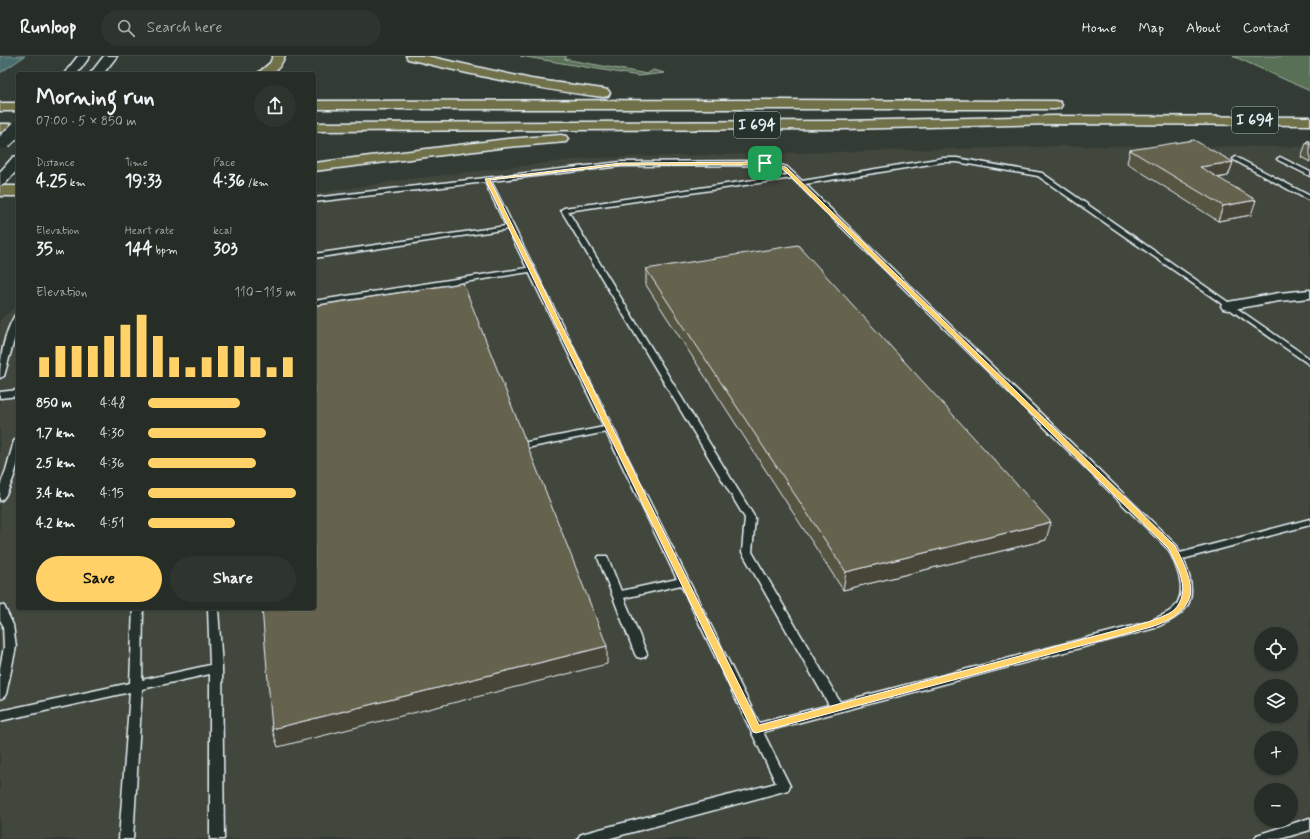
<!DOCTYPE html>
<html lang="en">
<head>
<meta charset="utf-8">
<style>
	:root { --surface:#262d27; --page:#2e352f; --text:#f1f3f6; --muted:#a4a8a7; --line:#424944; --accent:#ffd166 }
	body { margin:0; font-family:Mynerve,sans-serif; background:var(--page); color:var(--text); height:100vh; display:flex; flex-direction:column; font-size:15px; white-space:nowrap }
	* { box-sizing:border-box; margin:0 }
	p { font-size:13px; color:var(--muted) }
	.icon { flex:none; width:22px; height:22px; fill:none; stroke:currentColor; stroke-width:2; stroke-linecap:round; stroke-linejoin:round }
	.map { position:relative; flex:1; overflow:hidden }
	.panel { position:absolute; left:16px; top:16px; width:300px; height:538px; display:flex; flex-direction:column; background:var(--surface); border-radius:4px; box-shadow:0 1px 3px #0004,0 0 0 1px var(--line) }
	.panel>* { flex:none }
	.fabs { position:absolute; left:1254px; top:571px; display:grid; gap:8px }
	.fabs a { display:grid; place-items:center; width:44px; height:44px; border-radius:50%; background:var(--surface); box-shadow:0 1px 3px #0004,0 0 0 1px var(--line); font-size:20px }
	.pin { position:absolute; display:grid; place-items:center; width:34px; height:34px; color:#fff; margin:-17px; border-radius:8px; box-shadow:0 2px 6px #0006 }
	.round { display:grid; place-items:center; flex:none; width:42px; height:42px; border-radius:21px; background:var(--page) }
	.head { display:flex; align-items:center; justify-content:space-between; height:68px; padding:0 20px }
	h1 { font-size:22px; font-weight:800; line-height:30px }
	.stats { display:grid; grid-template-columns:repeat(3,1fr); gap:6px; height:68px; padding:4px 20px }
	.stats div { display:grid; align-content:center }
	.stats b { font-size:17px; font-weight:800 }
	.stats small { font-size:11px; font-weight:400 }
	.stats p { font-size:11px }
	.chart { height:112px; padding:8px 20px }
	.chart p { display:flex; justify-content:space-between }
	.chart svg { width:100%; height:72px; margin-top:4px; stroke:var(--accent); stroke-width:6 }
	.action { display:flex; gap:8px; margin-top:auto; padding:8px 20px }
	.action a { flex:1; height:46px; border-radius:24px; background:var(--accent); color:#111; font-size:16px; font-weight:800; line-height:46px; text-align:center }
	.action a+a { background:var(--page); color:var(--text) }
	ul { padding:0 20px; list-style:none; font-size:13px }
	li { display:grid; grid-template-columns:64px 48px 1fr; align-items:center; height:30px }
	li i { height:10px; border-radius:5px; background:var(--accent) }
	header { display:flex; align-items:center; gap:24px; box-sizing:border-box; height:56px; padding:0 20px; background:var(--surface); border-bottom:1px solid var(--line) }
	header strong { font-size:19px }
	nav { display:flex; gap:22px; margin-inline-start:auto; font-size:14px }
	.search { width:280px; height:36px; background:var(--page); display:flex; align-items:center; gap:10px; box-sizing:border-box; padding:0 14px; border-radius:22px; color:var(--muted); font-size:15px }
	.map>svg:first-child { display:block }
	.built { fill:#42473c; fill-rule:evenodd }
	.green { fill:#596f54; stroke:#a0b0a6 }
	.water { fill:#486c6c; stroke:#88a1a4 }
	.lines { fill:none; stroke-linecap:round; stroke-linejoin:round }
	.lane-casing { stroke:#e8f1f8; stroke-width:3 }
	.street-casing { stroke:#e8f1f8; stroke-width:3 }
	.secondary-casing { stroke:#e8f1f8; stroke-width:3 }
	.highway-casing { stroke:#e8f1f8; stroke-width:3 }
	.lane { fill:#26332d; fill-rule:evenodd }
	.street { fill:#26332d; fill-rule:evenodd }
	.secondary { fill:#26332d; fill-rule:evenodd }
	.highway { fill:#70704a; fill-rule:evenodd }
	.secondary-bridge-casing { stroke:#e8f1f8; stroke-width:16; stroke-linecap:butt }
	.secondary-bridge { stroke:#26332d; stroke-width:14 }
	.wall { fill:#575443; stroke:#e8f1f8 }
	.shaded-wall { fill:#474537; stroke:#e8f1f8 }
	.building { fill:#65624e; stroke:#e8f1f8 }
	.route { fill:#ffd166; stroke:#fff; fill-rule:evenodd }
	.labels { text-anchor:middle; stroke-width:3; stroke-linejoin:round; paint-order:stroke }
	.shield { fill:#26332d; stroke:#aeb8bb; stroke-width:1 }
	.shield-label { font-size:15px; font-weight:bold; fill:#e8f1f8 }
</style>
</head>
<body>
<header>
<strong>Runloop</strong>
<div class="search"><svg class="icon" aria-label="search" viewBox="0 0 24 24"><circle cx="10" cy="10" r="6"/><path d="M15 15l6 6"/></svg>Search here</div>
<nav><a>Home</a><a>Map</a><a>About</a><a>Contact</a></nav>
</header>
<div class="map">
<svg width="1310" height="783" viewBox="0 0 1310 783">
	<rect width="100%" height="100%" fill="#333c34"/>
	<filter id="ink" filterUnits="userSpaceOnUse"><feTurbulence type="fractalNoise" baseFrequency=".025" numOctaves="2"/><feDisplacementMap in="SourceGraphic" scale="8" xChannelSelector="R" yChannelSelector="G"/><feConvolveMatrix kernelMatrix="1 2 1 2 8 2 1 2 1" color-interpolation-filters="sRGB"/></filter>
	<g filter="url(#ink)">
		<path class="built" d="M1074,90l236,1v692h-1310v-519l18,-15v303h296v-414l88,-14 189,-22zM1261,578h30v30h-30zM1261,630h30v30h-30zM1261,682h30v30h-30zM1261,734h30v30h-30z"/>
		<g class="green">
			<polygon points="520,0 563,0 567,1 564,3 647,18 653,14 665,17 639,20"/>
			<polygon points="1233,0 1310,0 1310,35"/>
		</g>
		<polygon class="water" points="0,0 25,0 0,17"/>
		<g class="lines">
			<defs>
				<g id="lane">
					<polygon points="1236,101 1310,140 1310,145 1234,104 1233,103"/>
					<polygon points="1280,101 1310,116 1310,120 1278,104 1277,103"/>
					<path d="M943,102h14l85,15 268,186v6l-272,-189 -81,-14h-14l-138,22 372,362 3,7 130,-34v6l-127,34c8,18 15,44 -6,57 -6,5 -15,8 -22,12l-392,104 27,54 -2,4 -181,49h-29l2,-4 5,-2 191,-50 -95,-198 -57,13 23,56 -2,3 -4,1 -4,-1 -2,-3 -37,-96 1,-2h8l14,35 56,-12 -71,-147 -84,17 -4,-3 4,-3 82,-16 -75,-155 -215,33v-4l213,-33 -19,-39 -194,29v-4l192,-28 -21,-44 -171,20v-4l307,-36 144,-1 22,6 15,14zM765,109l18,4 5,6 -224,33 -3,2 184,308 -3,34 87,153 -70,18 -268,-542 130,-15zM792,122l377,372c8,17 22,46 1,61 -6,4 -15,7 -22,11l-308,80 -88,-150 3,-34 -187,-307z"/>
					<path d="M15,259h3v11l-14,50 -4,2c0,-21 4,-44 15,-63z"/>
					<polygon points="18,334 18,340 0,342 0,336"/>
					<path d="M18,382c0,8 1,16 0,23 -1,8 -11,38 -18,40v-15l6,-16 8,-29z"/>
					<polygon points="0,549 4,550 13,569 16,591 6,638 4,641 0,643 0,612 4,591 3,569 0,564"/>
					<polygon points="133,552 143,552 142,624 210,609 208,552 218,552 222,612 224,783 210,783 210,618 142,633 133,783 119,783 130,636 0,665 0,655 130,627"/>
					<polygon points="1310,762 1310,774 1280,783 1255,783 1257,779"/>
				</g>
				<polygon id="street" points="1310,234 1310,242 1279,245 1228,254 1223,253 1221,250 1223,247 1228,246 1279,237"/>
				<g id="secondary">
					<polygon points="78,0 90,0 77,18 64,18"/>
					<polygon points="104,0 117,0 103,18 90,18"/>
					<polygon points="18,100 18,113 5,128 0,130 0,116 13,101"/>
				</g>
				<g id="highway">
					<path d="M273,0h12c-7,16 -11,18 -28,18l13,-11z"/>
					<path d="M406,0h21l104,23 72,10 5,1 2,3 -2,3 -5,1c-66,-8 -131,-22 -195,-38z"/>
					<polygon points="778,44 1055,45 1060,46 1062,49 1060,52 1055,53 314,53 314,45"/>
					<rect x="0" y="47" width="18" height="8"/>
					<polygon points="1053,60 1310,61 1310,69 1053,68 844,73 314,75 314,67 844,65"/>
					<rect x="0" y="68" width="18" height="8"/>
					<polygon points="561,79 566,80 568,83 566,86 507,91 314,115 314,107 507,83"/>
					<rect x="0" y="130" width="18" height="10"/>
				</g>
			</defs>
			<use href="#lane" class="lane-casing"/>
			<use href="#street" class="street-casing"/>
			<use href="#secondary" class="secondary-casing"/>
			<use href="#highway" class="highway-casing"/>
			<use href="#lane" class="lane"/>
			<use href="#street" class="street"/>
			<use href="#secondary" class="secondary"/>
			<use href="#highway" class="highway"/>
			<defs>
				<polyline id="secondary-bridge" points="4,86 18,72"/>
			</defs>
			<use href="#secondary-bridge" class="secondary-bridge-casing"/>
			<use href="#secondary-bridge" class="secondary-bridge"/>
		</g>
		<g class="wall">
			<polygon points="1307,85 1310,85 1310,106 1301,101"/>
			<polygon points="1130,94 1233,106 1228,120 1218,122 1251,159 1218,165 1127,107"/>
			<polygon points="646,213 1046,484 843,534 646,229"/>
		</g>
		<g class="shaded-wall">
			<polygon points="1233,106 1228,120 1196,125 1200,111"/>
			<polygon points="1256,144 1251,159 1218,165 1223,150"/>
			<polygon points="1051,466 1046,484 843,534 846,516"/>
			<polygon points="607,590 607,608 278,691 272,673"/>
		</g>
		<g class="building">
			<polygon points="1194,84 1233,106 1200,111 1256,144 1223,150 1130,94"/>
			<polygon points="1307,85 1310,85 1310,89 1306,87"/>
			<polygon points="798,189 1051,466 846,516 646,213"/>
			<polygon points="463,227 607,590 272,673 262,552 314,552 314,250"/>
		</g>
	</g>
	<path class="route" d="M765,106l21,5 389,379c6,11 19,37 15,50 -5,17 -23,26 -39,31l-395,106 -3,-1 -268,-553 136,-16zM621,109h144l18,4 386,380c9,19 23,43 5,61 -6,5 -18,9 -26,12l-389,103 -269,-545z"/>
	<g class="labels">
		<g class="shield">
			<rect x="1232" y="51" width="46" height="26" rx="3"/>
			<rect x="734" y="56" width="46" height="26" rx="3"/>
		</g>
		<g class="shield-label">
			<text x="1255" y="69">I 694</text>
			<text x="757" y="74">I 694</text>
		</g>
	</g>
</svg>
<div class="fabs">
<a><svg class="icon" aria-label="locate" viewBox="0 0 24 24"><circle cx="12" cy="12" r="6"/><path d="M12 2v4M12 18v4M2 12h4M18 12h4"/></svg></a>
<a><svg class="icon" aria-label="layers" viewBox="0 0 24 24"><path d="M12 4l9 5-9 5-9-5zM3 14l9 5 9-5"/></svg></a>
<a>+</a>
<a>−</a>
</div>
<div class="pin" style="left:765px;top:107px;background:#1e9e55"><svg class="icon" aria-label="arrive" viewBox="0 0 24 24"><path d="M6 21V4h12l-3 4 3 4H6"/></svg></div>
<section class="panel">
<div class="head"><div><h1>Morning run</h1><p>07:00 · 5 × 850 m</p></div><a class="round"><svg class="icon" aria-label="share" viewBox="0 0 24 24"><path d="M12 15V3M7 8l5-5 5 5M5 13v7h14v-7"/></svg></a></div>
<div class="stats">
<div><p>Distance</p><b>4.25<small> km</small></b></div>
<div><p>Time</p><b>19:33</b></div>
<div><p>Pace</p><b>4:36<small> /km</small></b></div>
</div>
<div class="stats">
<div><p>Elevation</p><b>35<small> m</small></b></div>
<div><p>Heart rate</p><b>144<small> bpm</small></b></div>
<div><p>kcal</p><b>303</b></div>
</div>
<div class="chart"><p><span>Elevation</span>110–115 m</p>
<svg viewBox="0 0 160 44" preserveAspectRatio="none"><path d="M5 44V32M15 44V25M25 44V25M35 44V25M45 44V19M55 44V12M65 44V6M75 44V19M85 44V32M95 44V38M105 44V32M115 44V25M125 44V25M135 44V32M145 44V38M155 44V32"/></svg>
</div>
<ul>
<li><b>850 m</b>4:48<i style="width:62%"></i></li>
<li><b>1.7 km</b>4:30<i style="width:80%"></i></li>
<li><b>2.5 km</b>4:36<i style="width:73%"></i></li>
<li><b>3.4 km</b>4:15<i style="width:100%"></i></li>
<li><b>4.2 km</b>4:51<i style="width:59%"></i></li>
</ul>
<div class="action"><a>Save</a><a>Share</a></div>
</section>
</div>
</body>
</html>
